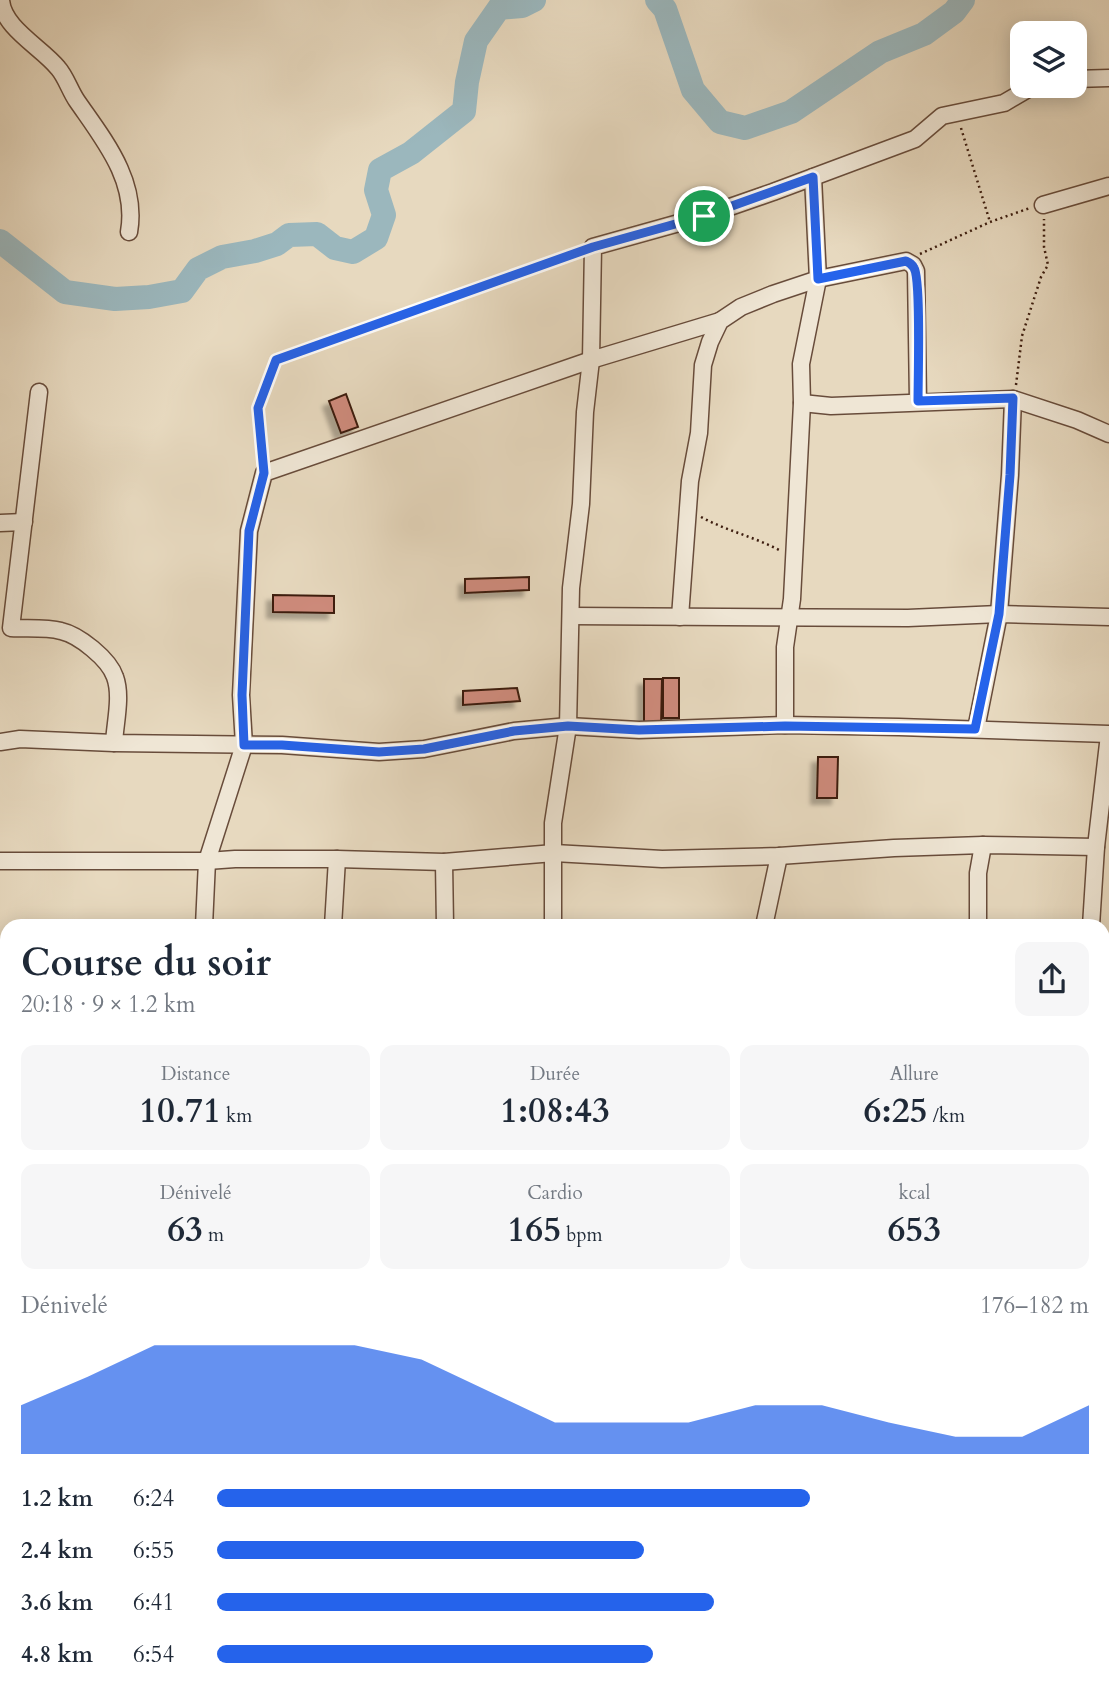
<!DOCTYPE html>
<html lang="fr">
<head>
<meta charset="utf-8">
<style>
	:root { --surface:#fff; --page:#f6f6f7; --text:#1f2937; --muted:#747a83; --accent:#2563eb }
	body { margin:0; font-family:Cardo,serif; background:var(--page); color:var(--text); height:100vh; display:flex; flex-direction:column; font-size:26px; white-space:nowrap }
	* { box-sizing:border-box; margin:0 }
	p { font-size:23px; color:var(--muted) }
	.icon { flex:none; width:38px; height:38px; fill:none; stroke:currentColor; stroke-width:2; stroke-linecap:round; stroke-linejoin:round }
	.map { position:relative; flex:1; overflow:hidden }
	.panel { position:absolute; left:0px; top:919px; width:1110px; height:779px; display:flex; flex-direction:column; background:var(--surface); border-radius:21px 21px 0 0; box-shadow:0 4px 18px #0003 }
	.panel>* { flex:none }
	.tools { position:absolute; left:1010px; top:21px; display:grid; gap:14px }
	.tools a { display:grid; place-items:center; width:77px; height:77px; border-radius:14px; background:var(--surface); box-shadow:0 4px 18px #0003; font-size:35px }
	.pin { position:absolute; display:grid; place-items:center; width:60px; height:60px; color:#fff; margin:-30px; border:4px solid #fff; border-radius:50%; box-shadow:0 2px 7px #0007 }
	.round { display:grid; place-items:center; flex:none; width:74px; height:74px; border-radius:14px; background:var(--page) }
	.summary { display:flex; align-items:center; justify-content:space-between; height:119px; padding:0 21px }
	h1 { font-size:38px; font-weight:700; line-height:52px }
	.figures { display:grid; grid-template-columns:repeat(3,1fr); gap:10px; height:119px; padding:7px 21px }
	.figures div { display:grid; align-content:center; border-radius:14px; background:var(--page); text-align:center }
	.figures b { font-size:35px; font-weight:700 }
	.figures small { font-size:19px; font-weight:400 }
	.figures p { font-size:19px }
	.chart { height:196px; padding:14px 21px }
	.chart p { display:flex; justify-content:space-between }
	.chart svg { width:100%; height:126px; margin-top:7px; fill:var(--accent); opacity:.7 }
	ul { padding:0 21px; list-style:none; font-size:23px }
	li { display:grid; grid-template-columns:112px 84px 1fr; align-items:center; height:52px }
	li i { height:18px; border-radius:9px; background:var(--accent) }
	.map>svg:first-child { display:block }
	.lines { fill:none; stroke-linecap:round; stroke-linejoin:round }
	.river { stroke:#9bb7bd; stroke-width:24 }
	.building { fill:#ce8b7b; stroke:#3d1d0f; stroke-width:2; filter:url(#shadow) }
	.minor-casing { stroke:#684c3b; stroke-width:19 }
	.path { stroke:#3d1d0f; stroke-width:2.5; stroke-dasharray:2 3.5; stroke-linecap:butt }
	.minor { stroke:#efe6d5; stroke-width:16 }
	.route-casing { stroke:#fff; stroke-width:14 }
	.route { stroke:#2563eb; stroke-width:9 }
</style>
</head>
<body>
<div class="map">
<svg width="1109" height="1697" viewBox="0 0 1109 1697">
	<defs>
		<filter id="shadow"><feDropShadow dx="-6" dy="6" stdDeviation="2" flood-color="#0004"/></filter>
	</defs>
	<rect width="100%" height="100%" fill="#e7d9bf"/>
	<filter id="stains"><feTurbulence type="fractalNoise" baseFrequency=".00286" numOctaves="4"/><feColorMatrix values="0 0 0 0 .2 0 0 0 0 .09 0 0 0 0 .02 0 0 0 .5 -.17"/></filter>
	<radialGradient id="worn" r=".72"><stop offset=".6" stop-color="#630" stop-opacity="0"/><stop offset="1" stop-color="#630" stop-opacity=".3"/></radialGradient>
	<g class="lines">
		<g class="river">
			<polyline points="657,0 665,9 693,90 720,122 745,128 791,112 880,52 924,34 954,12 963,0"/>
			<polyline points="0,241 65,292 115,299 149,297 182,291 198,269 222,257 255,251 277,244 289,235 317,234 335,248 353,252 376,238 384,215 376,190 380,170 411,153 464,111 467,82 476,41 499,8 522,6 534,0"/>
		</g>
	</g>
	<g class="building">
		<polygon points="346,394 358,427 341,433 329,401"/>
		<polygon points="529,577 529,590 465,593 465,579"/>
		<polygon points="273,595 334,596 334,613 273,612"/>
		<rect x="663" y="678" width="16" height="40"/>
		<polygon points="644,679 662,679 661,727 644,726"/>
		<polygon points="517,688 520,701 463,705 463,691"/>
		<polygon points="818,757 838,757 837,798 817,798"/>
	</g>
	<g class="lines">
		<defs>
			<g id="minor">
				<path d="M1,0c2,28 40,47 57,68 8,9 12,23 19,33 27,39 61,80 52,131"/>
				<polyline points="1074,79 1109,78"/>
				<polyline points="1043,205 1109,186"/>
				<path d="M39,392l-28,236c16,1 35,-1 50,3 18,4 48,28 54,46 7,19 0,46 -1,66"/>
				<polyline points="802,403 831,406 1013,399 1077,420 1109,434"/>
				<polyline points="0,523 24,522"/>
				<polyline points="571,616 908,618 999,614 1109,617"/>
				<polyline points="680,617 690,481 699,433 703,365 710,342 720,321 741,307 773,294 818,279 906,261 913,265 916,271 918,401"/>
				<polyline points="785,725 785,647 792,599 802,403 801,364 818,279 813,177"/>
				<polyline points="976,729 999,614 1010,475 1013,399"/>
				<polyline points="0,742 20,739 114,743 282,745 379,752 424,749 514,731 568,726 639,730 785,725 899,727 1109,734"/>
				<polyline points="0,861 207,861 235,859 337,859 444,862 554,853 662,859 779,856 894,848 983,845 1096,847"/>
				<polyline points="444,862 445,926"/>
				<polyline points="204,926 207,861 244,745 241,695 249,531 264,473 591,360 720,321"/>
				<polyline points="333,926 337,859"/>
				<polyline points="553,926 553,823 568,726 571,588 581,504 585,412 591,360 593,247 704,216 773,192 915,139 942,116 1004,103 1033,86"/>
				<polyline points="764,926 779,856"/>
				<polyline points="978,926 978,873 983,845"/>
				<polyline points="1091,926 1096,847 1109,735"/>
				<polyline points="1102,1088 1109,1088"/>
				<polyline points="0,1130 7,1147"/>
				<polyline points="1102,1311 1109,1310"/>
				<polyline points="1102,1421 1109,1421"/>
				<polyline points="0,1424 7,1424"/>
				<polyline points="0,1530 7,1529"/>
				<polyline points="1102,1641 1109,1641"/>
				<polyline points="0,1646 7,1646"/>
				<polyline points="39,1697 40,1690"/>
				<polyline points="159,1697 159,1690"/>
				<polyline points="272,1697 273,1690"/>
				<polyline points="380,1697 381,1690"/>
				<polyline points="489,1697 490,1690"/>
				<polyline points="597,1697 597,1690"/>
				<polyline points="914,1697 915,1690"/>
				<polyline points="1031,1697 1032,1690"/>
			</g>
		</defs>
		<use href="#minor" class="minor-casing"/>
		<g class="path">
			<polyline points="961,128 990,222"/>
			<polyline points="920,254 990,222 1030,208"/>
			<polyline points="1016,385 1022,336 1041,277 1048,265 1044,247 1044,219"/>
			<polyline points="262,458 258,408 276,360 580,252"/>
			<path d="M701,517c26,14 54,20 80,34"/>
		</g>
		<use href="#minor" class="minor"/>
	</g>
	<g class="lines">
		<defs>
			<path id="route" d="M813,177l5,102 88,-18c4,2 6,3 8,7 7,11 4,113 4,133l95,-3 -3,77 -11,139 -24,115 -190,-3 -146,4 -71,-4 -54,5 -90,18 -45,3 -97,-7h-38l-2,-50 7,-164 15,-58 -6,-65 18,-48 317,-113 111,-31z"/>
		</defs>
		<use href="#route" class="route-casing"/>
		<use href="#route" class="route"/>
	</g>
	<rect width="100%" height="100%" filter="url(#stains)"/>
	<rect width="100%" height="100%" fill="url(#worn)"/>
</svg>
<div class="tools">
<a><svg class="icon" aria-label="layers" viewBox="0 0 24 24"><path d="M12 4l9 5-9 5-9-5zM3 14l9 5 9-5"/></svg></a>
</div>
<div class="pin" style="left:704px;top:216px;background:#1e9e55"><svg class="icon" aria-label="arrive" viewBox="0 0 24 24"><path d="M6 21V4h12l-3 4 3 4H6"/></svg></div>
<section class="panel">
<div class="summary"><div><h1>Course du soir</h1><p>20:18 · 9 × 1.2 km</p></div><a class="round"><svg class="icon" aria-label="share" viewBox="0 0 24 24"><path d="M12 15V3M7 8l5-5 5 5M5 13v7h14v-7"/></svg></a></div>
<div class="figures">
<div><p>Distance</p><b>10.71<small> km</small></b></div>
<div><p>Durée</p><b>1:08:43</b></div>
<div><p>Allure</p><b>6:25<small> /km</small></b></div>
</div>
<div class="figures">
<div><p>Dénivelé</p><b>63<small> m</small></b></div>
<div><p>Cardio</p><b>165<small> bpm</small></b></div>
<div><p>kcal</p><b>653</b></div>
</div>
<div class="chart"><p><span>Dénivelé</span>176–182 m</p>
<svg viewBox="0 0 160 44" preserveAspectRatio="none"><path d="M0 44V27L10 17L20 6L30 6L40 6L50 6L60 11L70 22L80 33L90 33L100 33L110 27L120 27L130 33L140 38L150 38L160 27V44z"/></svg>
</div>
<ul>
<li><b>1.2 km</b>6:24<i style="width:68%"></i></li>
<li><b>2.4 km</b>6:55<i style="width:49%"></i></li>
<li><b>3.6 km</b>6:41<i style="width:57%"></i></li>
<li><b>4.8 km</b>6:54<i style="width:50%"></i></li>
</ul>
</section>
</div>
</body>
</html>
